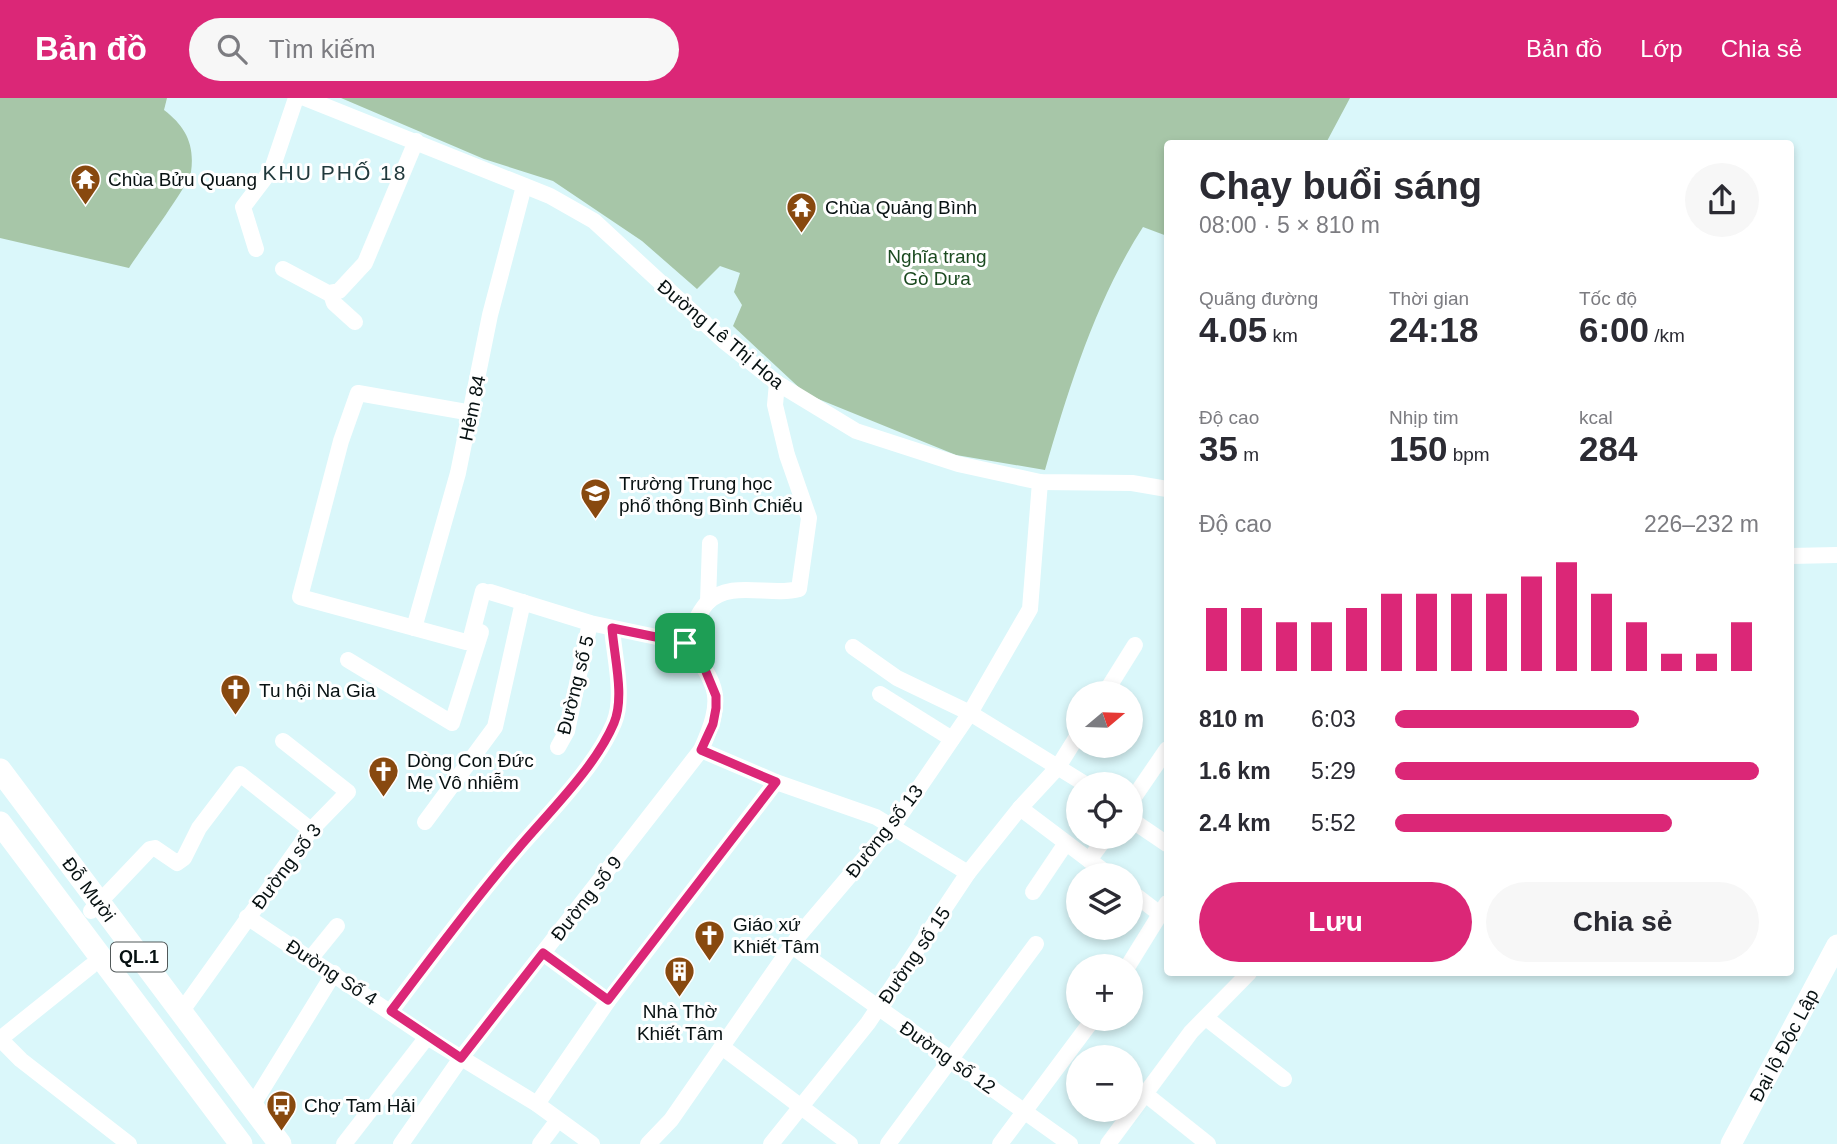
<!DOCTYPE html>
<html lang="vi">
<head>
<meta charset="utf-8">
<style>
	:root { --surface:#fff; --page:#f7f7f7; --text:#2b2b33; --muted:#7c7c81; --accent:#db2777 }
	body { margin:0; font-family:Arial,sans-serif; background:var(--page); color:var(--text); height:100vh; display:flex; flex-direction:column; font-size:26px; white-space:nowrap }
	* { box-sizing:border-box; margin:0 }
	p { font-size:23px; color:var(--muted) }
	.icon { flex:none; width:38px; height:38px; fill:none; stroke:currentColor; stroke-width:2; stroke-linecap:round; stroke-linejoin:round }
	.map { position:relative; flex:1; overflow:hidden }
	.sheet { position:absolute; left:1164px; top:42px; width:630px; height:836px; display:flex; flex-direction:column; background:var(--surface); border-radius:7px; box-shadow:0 4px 10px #0003 }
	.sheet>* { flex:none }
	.needle { width:46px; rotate:71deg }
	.buttons { position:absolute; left:1066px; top:583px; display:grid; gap:14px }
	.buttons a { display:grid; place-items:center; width:77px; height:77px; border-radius:50%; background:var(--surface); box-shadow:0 4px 10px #0003; font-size:35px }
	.pin { position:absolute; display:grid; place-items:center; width:60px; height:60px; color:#fff; margin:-30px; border-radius:14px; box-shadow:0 4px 10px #0006 }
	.round { display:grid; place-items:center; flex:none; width:74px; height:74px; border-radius:37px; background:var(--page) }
	.summary { display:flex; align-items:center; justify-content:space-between; height:119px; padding:0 35px }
	h1 { font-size:38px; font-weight:700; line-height:52px }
	.figures { display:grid; grid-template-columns:repeat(3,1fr); gap:10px; height:119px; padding:7px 35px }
	.figures div { display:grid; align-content:center }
	.figures b { font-size:35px; font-weight:700 }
	.figures small { font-size:19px; font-weight:400 }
	.figures p { font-size:19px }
	.chart { height:196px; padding:14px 35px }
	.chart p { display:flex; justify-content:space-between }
	.chart svg { width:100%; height:126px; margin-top:7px; stroke:var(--accent); stroke-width:6 }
	.button { display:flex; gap:14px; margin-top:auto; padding:14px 35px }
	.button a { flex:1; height:80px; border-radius:42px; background:var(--accent); color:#fff; font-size:28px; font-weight:700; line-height:80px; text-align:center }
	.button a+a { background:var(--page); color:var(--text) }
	ul { padding:0 35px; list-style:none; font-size:23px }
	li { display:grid; grid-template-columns:112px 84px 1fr; align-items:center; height:52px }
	li i { height:18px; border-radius:9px; background:var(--accent) }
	header { display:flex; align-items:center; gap:42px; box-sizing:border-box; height:98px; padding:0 35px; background:var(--accent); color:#fff }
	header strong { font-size:33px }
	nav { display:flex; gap:38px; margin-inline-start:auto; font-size:24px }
	.search { width:490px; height:63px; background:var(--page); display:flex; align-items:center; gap:18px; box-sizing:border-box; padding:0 24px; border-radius:38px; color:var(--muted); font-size:26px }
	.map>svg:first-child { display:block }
	.green { fill:#a7c6a8 }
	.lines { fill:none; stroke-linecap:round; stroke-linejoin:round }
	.minor { stroke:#fff; stroke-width:16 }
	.major { stroke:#fff; stroke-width:21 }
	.highway { stroke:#fff; stroke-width:23 }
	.route-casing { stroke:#fff; stroke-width:14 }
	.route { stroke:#db2777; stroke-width:9 }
	.labels { text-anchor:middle; stroke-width:6; stroke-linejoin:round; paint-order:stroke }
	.shield { fill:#fff; stroke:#515859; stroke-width:2 }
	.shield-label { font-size:18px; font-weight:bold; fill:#071112 }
	.poi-label { font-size:19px; fill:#071112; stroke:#fff; text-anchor:start }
	.park-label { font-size:19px; fill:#1b4a20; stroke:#fff }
	.street-label { font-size:19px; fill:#071112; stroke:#fff }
	.neighbourhood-label { font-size:21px; letter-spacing:2px; fill:#21393c; stroke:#fff }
</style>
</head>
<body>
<header>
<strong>Bản đồ</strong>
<div class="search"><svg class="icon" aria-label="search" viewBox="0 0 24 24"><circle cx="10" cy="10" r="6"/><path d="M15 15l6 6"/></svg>Tìm kiếm</div>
<nav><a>Bản đồ</a><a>Lớp</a><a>Chia sẻ</a></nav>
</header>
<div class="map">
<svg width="1837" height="1046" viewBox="0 0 1837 1046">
	<rect width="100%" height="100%" fill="#daf7fa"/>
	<g class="green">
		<path d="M0,0h167l-3,12c21,16 31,34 27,62 -2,13 -52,80 -62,96l-129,-30z"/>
		<path d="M341,0h1009l-24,45 -159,1v92l-24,-9c-47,73 -74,160 -98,243l-89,-15 -150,-61 -73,-68 9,-21 -8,-13 6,-19 -20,-7 -23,23 -55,-48 -89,-60 -69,-22z"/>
	</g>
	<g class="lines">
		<g class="minor">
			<polyline points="305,0 550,98 594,123 725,244 777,285 856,333 958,366 1040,384 1132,385 1167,391"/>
			<polyline points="256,151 243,109 272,71 296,0"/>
			<polyline points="283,171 328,195 339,193 365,165 416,43"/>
			<polyline points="331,196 334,205 355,224"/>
			<polyline points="472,315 358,295 341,343 300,499 466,544 470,543 483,493"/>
			<polyline points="1790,458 1837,457"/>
			<polyline points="490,494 590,525 685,545"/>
			<polyline points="708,504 710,445"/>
			<polyline points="414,530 458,375 490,217 524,88"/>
			<path d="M685,545c6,-13 12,-29 22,-40 23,-24 63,-6 92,-14l10,-71 -22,-63 -12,-50 2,-22"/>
			<polyline points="853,549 897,580 970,615 1085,686"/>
			<polyline points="348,562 452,625 481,534"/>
			<polyline points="1105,595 1135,547"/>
			<polyline points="880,596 952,641"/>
			<polyline points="558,649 567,633 590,525"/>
			<polyline points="701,652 776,684 876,719 968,775"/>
			<polyline points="1130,705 1167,651"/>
			<polyline points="1020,710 1109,777"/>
			<polyline points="1130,721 1167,746"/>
			<polyline points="425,724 495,629 523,504"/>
			<polyline points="1089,762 1107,738"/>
			<polyline points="1130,793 1160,816"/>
			<polyline points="1033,794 1066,745"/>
			<polyline points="91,813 150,751 155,750 177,765 184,760 199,730 240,676 311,732"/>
			<polyline points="247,819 427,939 537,1006 592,1046"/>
			<polyline points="792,848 1070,1046"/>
			<polyline points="543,855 608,903"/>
			<polyline points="311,860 337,828"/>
			<polyline points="91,868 0,941 21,962 129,1046"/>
			<polyline points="1128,868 1167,805"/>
			<path d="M391,913c41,-54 81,-109 126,-161 31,-36 78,-82 97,-127 11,-26 0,-67 -2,-95"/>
			<polyline points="181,914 311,732 348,694 283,643"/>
			<polyline points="1206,920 1284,981"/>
			<polyline points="722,949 850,1046"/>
			<polyline points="1144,995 1208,1046"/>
			<polyline points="537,1006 608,903 776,684"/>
			<polyline points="252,1008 334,875"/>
			<polyline points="344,1046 427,939"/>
			<path d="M401,1046l60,-86 240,-308c23,-51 19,-64 -16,-107"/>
			<polyline points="540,1046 558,1022"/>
			<polyline points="648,1046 671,1022 800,836 897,722 970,615 1030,511 1040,384"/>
			<polyline points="771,1046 868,925 968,775 1020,710 1058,669 1078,637"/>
			<polyline points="888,1046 1036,846"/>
			<polyline points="1000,1046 1094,920"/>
			<polyline points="1108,1046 1191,934 1249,875"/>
		</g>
		<path class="major" id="s1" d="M1731,1046l106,-199"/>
		<g class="highway">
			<path id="s2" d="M0,672l280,374"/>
			<polyline points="0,725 241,1046"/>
		</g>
	</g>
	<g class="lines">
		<defs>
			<path id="route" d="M612,530l73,15 19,24 12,29v12l-3,16 -12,26 75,32 -168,218 -65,-47 -82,105 -70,-47c41,-54 81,-109 126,-161 31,-37 78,-82 97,-127 11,-26 0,-67 -2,-95z"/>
		</defs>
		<use href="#route" class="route-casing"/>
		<use href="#route" class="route"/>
	</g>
	<defs>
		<symbol id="temple-pin" viewBox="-11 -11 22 30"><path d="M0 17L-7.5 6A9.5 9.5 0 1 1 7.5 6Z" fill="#88490f" stroke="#fff"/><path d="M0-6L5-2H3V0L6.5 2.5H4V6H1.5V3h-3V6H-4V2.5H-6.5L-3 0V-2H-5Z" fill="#fff"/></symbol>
		<symbol id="school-pin" viewBox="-11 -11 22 30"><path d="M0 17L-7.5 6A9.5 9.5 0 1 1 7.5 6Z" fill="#88490f" stroke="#fff"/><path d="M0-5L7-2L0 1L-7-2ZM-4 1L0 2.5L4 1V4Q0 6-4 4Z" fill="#fff"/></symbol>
		<symbol id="church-pin" viewBox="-11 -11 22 30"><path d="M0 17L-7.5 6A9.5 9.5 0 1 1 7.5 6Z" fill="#88490f" stroke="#fff"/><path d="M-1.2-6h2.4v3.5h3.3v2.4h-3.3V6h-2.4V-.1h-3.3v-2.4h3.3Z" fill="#fff"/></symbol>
		<symbol id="building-pin" viewBox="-11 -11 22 30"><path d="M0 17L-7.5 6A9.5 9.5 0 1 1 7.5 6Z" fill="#88490f" stroke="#fff"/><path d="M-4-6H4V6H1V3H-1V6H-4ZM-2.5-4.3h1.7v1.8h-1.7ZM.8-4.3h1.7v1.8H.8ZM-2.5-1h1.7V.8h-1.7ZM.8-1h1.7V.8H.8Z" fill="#fff"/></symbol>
		<symbol id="bus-pin" viewBox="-11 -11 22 30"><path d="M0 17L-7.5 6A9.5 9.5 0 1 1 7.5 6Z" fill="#88490f" stroke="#fff"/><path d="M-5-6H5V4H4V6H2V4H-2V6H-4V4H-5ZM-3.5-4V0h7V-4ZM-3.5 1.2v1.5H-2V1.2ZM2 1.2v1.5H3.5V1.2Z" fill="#fff"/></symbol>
	</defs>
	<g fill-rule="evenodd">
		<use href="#temple-pin" x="68" y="64" width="35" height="47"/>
		<use href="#temple-pin" x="784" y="92" width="35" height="47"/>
		<use href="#school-pin" x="578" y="378" width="35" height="47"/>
		<use href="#church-pin" x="218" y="574" width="35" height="47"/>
		<use href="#church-pin" x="366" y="656" width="35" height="47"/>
		<use href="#church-pin" x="692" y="820" width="35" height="47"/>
		<use href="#building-pin" x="662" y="856" width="35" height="47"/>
		<use href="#bus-pin" x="264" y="990" width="35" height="47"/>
	</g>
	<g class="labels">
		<rect class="shield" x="111" y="844.5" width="56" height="29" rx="5"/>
		<g class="shield-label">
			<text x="139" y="865">QL.1</text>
		</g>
		<g class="poi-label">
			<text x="108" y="88">Chùa Bửu Quang</text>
			<text x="825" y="116">Chùa Quảng Bình</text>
			<text x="619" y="392">Trường Trung học<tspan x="619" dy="22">phổ thông Bình Chiểu</tspan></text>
			<text x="259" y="599">Tu hội Na Gia</text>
			<text x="407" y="669">Dòng Con Đức<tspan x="407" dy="22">Mẹ Vô nhiễm</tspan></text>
			<text x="733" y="833">Giáo xứ<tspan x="733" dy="22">Khiết Tâm</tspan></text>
			<text x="680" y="920" text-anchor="middle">Nhà Thờ<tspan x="680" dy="22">Khiết Tâm</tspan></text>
			<text x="304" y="1014">Chợ Tam Hải</text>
		</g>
		<g class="park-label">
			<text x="937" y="165">Nghĩa trang<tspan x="937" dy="22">Gò Dưa</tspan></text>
		</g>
		<g class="street-label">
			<text transform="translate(721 236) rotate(40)" y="7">Đường Lê Thị Hoa</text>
			<text transform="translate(472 310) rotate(-78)" y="7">Hẻm 84</text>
			<text transform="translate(575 587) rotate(-76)" y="7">Đường số 5</text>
			<text transform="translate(884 733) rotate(-52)" y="7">Đường số 13</text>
			<text transform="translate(286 768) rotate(-53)" y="7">Đường số 3</text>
			<text dy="7" stroke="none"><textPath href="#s2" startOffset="149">Đỗ Mười</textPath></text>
			<text transform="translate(586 800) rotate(-52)" y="7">Đường số 9</text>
			<text transform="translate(914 857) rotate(-56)" y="7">Đường số 15</text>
			<text transform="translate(332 874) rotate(33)" y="7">Đường Số 4</text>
			<text dy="7" stroke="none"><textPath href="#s1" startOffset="112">Đại lộ Độc Lập</textPath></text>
			<text transform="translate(948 959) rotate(35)" y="7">Đường số 12</text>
		</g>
		<g class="neighbourhood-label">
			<text x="335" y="82">KHU PHỐ 18</text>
		</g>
	</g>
</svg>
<div class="buttons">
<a><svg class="needle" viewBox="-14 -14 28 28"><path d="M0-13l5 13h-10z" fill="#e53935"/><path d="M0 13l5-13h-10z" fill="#7c7c81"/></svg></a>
<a><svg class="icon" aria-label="locate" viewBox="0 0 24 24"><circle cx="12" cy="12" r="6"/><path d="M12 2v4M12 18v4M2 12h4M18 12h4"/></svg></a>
<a><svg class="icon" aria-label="layers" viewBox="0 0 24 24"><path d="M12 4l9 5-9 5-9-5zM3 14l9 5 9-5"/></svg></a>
<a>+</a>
<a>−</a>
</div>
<div class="pin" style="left:685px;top:545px;background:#1e9e55"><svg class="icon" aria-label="arrive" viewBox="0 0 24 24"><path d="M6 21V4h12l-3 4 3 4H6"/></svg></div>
<section class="sheet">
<div class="summary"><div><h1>Chạy buổi sáng</h1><p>08:00 · 5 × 810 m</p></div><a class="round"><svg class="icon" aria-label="share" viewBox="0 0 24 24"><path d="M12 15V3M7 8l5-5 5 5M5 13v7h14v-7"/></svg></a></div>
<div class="figures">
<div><p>Quãng đường</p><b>4.05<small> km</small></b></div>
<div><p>Thời gian</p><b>24:18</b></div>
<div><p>Tốc độ</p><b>6:00<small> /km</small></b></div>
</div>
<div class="figures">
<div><p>Độ cao</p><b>35<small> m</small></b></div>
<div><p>Nhịp tim</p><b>150<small> bpm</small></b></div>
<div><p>kcal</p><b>284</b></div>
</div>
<div class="chart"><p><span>Độ cao</span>226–232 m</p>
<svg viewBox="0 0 160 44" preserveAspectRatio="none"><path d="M5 44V22M15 44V22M25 44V27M35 44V27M45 44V22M55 44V17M65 44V17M75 44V17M85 44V17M95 44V11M105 44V6M115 44V17M125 44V27M135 44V38M145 44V38M155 44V27"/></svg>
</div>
<ul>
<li><b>810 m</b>6:03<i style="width:67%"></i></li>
<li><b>1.6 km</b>5:29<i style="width:100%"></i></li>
<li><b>2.4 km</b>5:52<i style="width:76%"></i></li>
</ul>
<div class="button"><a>Lưu</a><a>Chia sẻ</a></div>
</section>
</div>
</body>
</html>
